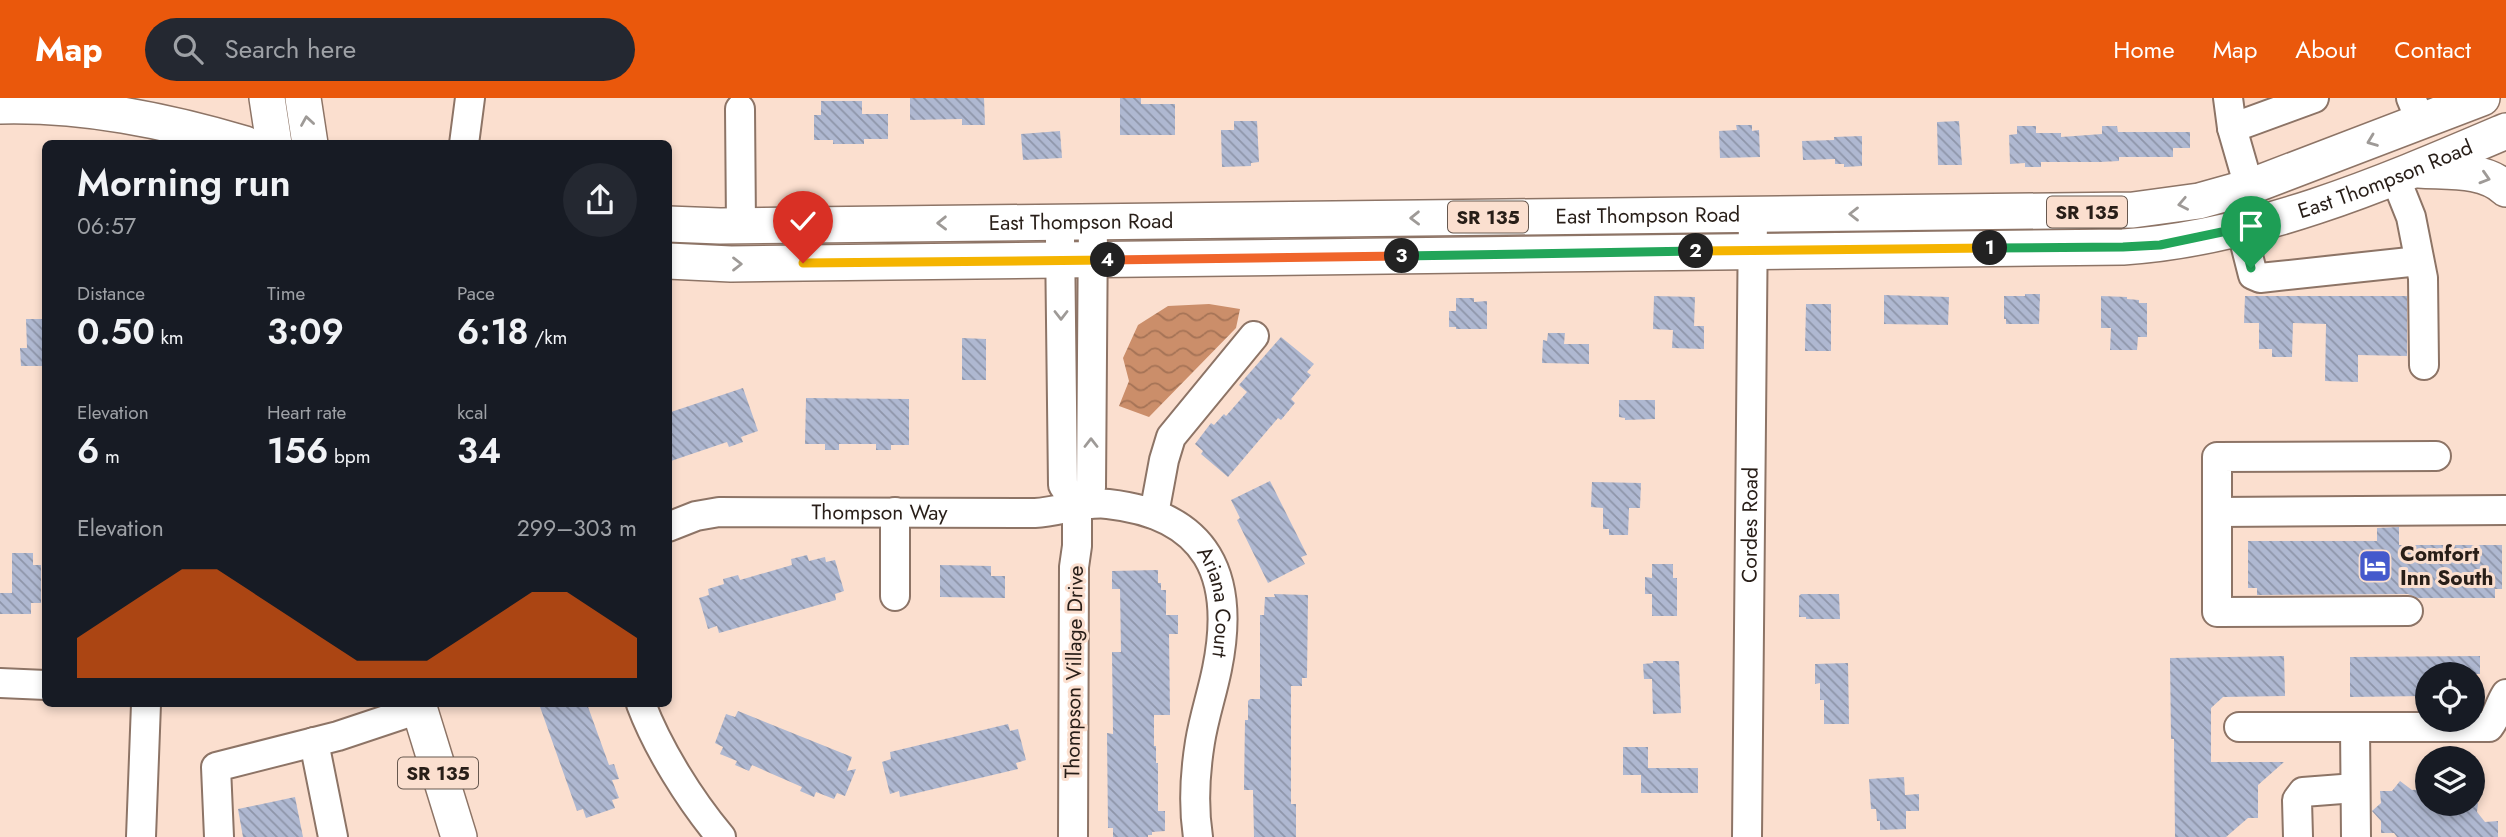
<!DOCTYPE html>
<html lang="en">
<head>
<meta charset="utf-8">
<style>
	:root { --surface:#171b24; --page:#242831; --text:#f1f3f6; --muted:#9ea1a6; --accent:#ea580c }
	body { margin:0; font-family:Jost,sans-serif; background:var(--page); color:var(--text); height:100vh; display:flex; flex-direction:column; font-size:26px; white-space:nowrap }
	* { box-sizing:border-box; margin:0 }
	p { font-size:23px; color:var(--muted) }
	.icon { flex:none; width:38px; height:38px; fill:none; stroke:currentColor; stroke-width:2; stroke-linecap:round; stroke-linejoin:round }
	.map { position:relative; flex:1; overflow:hidden }
	.sheet { position:absolute; left:42px; top:42px; width:630px; height:567px; display:flex; flex-direction:column; background:var(--surface); border-radius:10px; box-shadow:0 4px 10px #0003 }
	.sheet>* { flex:none }
	.fabs { position:absolute; left:2415px; top:564px; display:grid; gap:14px }
	.fabs a { display:grid; place-items:center; width:70px; height:70px; border-radius:50%; background:var(--surface); box-shadow:0 4px 10px #0003; font-size:35px }
	.pin { position:absolute; display:grid; place-items:center; width:60px; height:60px; color:#fff; margin:-72px -30px; border-radius:50% 50% 50% 0; rotate:-45deg; box-shadow:0 0 7px #0007 }
	.pin .icon { rotate:45deg }
	.km { position:absolute; width:35px; height:35px; margin:-18px; border-radius:50%; background:#222; color:#fff; font-size:19px; line-height:35px; text-align:center }
	.round { display:grid; place-items:center; flex:none; width:74px; height:74px; border-radius:37px; background:var(--page) }
	.overview { display:flex; align-items:center; justify-content:space-between; height:119px; padding:0 35px }
	h1 { font-size:38px; font-weight:600; line-height:52px }
	.figures { display:grid; grid-template-columns:repeat(3,1fr); gap:10px; height:119px; padding:7px 35px }
	.figures div { display:grid; align-content:center }
	.figures b { font-size:35px; font-weight:600 }
	.figures small { font-size:19px; font-weight:400 }
	.figures p { font-size:19px }
	.chart { height:196px; padding:14px 35px }
	.chart p { display:flex; justify-content:space-between }
	.chart svg { width:100%; height:126px; margin-top:7px; fill:var(--accent); opacity:.7 }
	header { display:flex; align-items:center; gap:42px; box-sizing:border-box; height:98px; padding:0 35px; background:var(--accent); color:#fff }
	header strong { font-size:33px }
	nav { display:flex; gap:38px; margin-inline-start:auto; font-size:24px }
	.search { width:490px; height:63px; background:var(--page); display:flex; align-items:center; gap:18px; box-sizing:border-box; padding:0 24px; border-radius:38px; color:var(--muted); font-size:26px }
	.map>svg:first-child { display:block }
	.water { fill:url(#water-waves) }
	.building { fill:url(#building-back-hatch) }
	.lines { fill:none; stroke-linecap:round; stroke-linejoin:round }
	.minor-casing { stroke:#8d7466; stroke-width:32 }
	.major-casing { stroke:#8d7466; stroke-width:38 }
	.minor { stroke:#fff; stroke-width:28 }
	.major { stroke:#fff; stroke-width:35 }
	.oneway { stroke:#9e9a97 }
	.split-1-casing { stroke:#fff; stroke-width:14 }
	.split-2-casing { stroke:#fff; stroke-width:14 }
	.split-3-casing { stroke:#fff; stroke-width:14 }
	.split-4-casing { stroke:#fff; stroke-width:14 }
	.split-5-casing { stroke:#fff; stroke-width:14 }
	.split-1 { stroke:#22a559; stroke-width:9 }
	.split-2 { stroke:#f5b400; stroke-width:9 }
	.split-3 { stroke:#22a559; stroke-width:9 }
	.split-4 { stroke:#f0652b; stroke-width:9 }
	.split-5 { stroke:#f5b400; stroke-width:9 }
	.labels { text-anchor:middle; stroke-width:6; stroke-linejoin:round; paint-order:stroke }
	.shield { fill:#fbdfcf; stroke:#67584f; stroke-width:2 }
	.shield-label { font-size:19px; font-weight:bold; fill:#281e18 }
	.street-label { font-size:21px; fill:#281e18; stroke:#fbdfcf }
	.poi-label { font-size:21px; font-weight:bold; fill:#281e18; stroke:#fbdfcf; text-anchor:start }
</style>
</head>
<body>
<header>
<strong>Map</strong>
<div class="search"><svg class="icon" aria-label="search" viewBox="0 0 24 24"><circle cx="10" cy="10" r="6"/><path d="M15 15l6 6"/></svg>Search here</div>
<nav><a>Home</a><a>Map</a><a>About</a><a>Contact</a></nav>
</header>
<div class="map">
<svg width="2506" height="739" viewBox="0 0 2506 739">
	<defs>
		<pattern id="water-waves" width="16" height="10" patternUnits="userSpaceOnUse" patternTransform="scale(1.75)"><rect width="16" height="10" fill="#cb8e6a"/><path d="M0 5q4-4 8 0t8 0" fill="none" stroke="#a57356"/></pattern>
		<pattern id="building-back-hatch" width="6" height="6" patternUnits="userSpaceOnUse" patternTransform="scale(1.75)"><rect width="6" height="6" fill="#afb8d1"/><path d="M-1 5l2 2M0 0l6 6M5-1l2 2" fill="none" stroke="#8e95a9"/></pattern>
	</defs>
	<rect width="100%" height="100%" fill="#fbdfcf"/>
	<polygon class="water" points="1209,206 1240,211 1236,230 1149,319 1119,308 1129,283 1123,260 1138,227 1168,208"/>
	<g class="building">
		<polygon points="910,0 984,0 985,27 962,27 962,21 910,22"/>
		<polygon points="1120,0 1141,0 1141,6 1175,6 1175,37 1120,37"/>
		<polygon points="821,3 862,3 862,16 888,16 888,41 864,41 864,46 833,46 833,42 814,42 814,17 821,17"/>
		<polygon points="1234,23 1257,23 1259,64 1251,65 1251,68 1222,69 1221,32 1234,32"/>
		<polygon points="1959,23 1962,67 1938,67 1937,24"/>
		<polygon points="1736,27 1752,27 1752,33 1759,32 1760,59 1720,60 1719,33 1737,32"/>
		<polygon points="2017,28 2036,28 2036,35 2061,35 2061,39 2102,36 2102,28 2117,28 2118,34 2190,34 2190,50 2173,50 2173,59 2119,59 2119,63 2100,64 2041,64 2041,69 2025,69 2025,65 2010,66 2009,37 2017,36"/>
		<polygon points="1060,33 1062,60 1023,62 1021,36"/>
		<polygon points="1862,38 1862,68 1844,69 1844,66 1835,66 1835,61 1803,62 1802,43 1834,42 1834,39"/>
		<polygon points="2025,196 2040,196 2039,226 2006,226 2006,221 2004,221 2004,198 2025,198"/>
		<polygon points="1884,197 1949,199 1948,227 1884,226"/>
		<polygon points="1654,198 1695,199 1694,228 1704,228 1704,251 1672,250 1673,232 1653,231"/>
		<polygon points="2101,198 2127,199 2127,201 2139,202 2139,205 2147,205 2147,239 2138,239 2137,252 2110,252 2111,230 2101,230"/>
		<polygon points="2245,198 2407,198 2407,258 2358,257 2358,284 2325,283 2326,226 2293,225 2292,259 2272,259 2272,251 2259,251 2259,225 2244,225"/>
		<polygon points="1456,200 1474,200 1474,204 1487,203 1487,231 1456,231 1456,229 1449,229 1449,213 1456,213"/>
		<polygon points="1806,206 1831,206 1831,253 1805,253"/>
		<polygon points="26,221 46,221 46,268 21,268 20,250 27,250"/>
		<polygon points="1548,235 1565,235 1564,246 1589,246 1589,266 1542,265 1543,242 1547,243"/>
		<polygon points="1281,239 1314,266 1307,274 1311,277 1291,301 1295,305 1281,322 1278,320 1228,379 1201,356 1203,353 1195,346 1211,325 1214,327 1224,316 1226,318 1247,294 1239,287"/>
		<polygon points="962,240 986,241 986,282 962,282"/>
		<polygon points="743,290 758,333 741,339 743,344 729,349 727,344 668,364 668,315"/>
		<polygon points="806,300 909,301 909,347 891,347 891,352 876,352 876,346 839,346 839,352 825,352 825,346 805,346"/>
		<polygon points="1619,302 1655,302 1655,321 1625,322 1625,320 1619,319"/>
		<polygon points="1270,383 1307,457 1301,459 1305,466 1268,485 1237,422 1240,420 1231,402"/>
		<polygon points="1592,384 1641,385 1640,410 1629,410 1628,437 1609,437 1609,431 1603,431 1603,410 1591,409"/>
		<polygon points="2399,429 2399,447 2502,447 2502,491 2495,491 2495,500 2418,500 2408,496 2257,497 2257,490 2248,490 2248,443 2377,443 2377,430"/>
		<polygon points="12,455 33,455 33,467 41,467 41,505 31,505 31,516 0,516 0,495 12,495"/>
		<polygon points="807,457 809,463 825,459 826,464 835,462 844,493 835,496 836,502 719,535 717,528 708,531 699,500 709,497 708,491 724,486 723,481 738,477 740,482 792,467 791,461"/>
		<polygon points="1652,466 1673,466 1673,480 1677,480 1677,518 1652,518 1652,496 1645,496 1645,479 1652,480"/>
		<polygon points="940,467 991,468 991,478 1005,478 1005,500 940,499"/>
		<polygon points="1158,472 1158,485 1161,485 1161,492 1166,492 1166,517 1178,517 1178,536 1169,536 1170,617 1154,617 1154,648 1156,648 1156,665 1158,665 1158,713 1165,713 1165,733 1152,734 1152,737 1148,737 1148,739 1113,739 1113,730 1108,730 1107,635 1113,636 1112,554 1121,554 1120,491 1112,491 1112,473"/>
		<polygon points="1274,496 1308,497 1307,580 1302,580 1302,588 1291,588 1291,706 1296,706 1296,739 1254,739 1253,692 1244,692 1245,622 1248,622 1248,603 1250,601 1260,601 1260,517 1264,517 1265,499 1275,499"/>
		<polygon points="1801,496 1839,496 1840,521 1806,521 1806,519 1799,519 1799,498"/>
		<polygon points="2284,558 2285,598 2223,599 2211,610 2211,664 2284,664 2258,687 2258,720 2248,720 2226,739 2175,739 2174,641 2171,641 2170,560"/>
		<polygon points="2480,558 2480,576 2427,576 2427,598 2350,599 2350,559"/>
		<polygon points="1653,563 1679,563 1681,615 1653,616 1652,581 1644,581 1643,566 1653,565"/>
		<polygon points="1848,565 1849,626 1824,626 1824,602 1820,602 1820,585 1815,586 1815,566"/>
		<polygon points="539,606 587,606 609,667 614,666 619,681 612,682 619,700 612,702 615,710 586,720 583,711 577,713"/>
		<polygon points="738,613 852,659 847,673 856,671 845,698 837,695 834,701 816,694 814,699 800,693 802,689 752,667 749,673 735,667 737,663 720,656 723,649 715,645 726,616 735,619"/>
		<polygon points="1008,626 1010,633 1018,631 1026,662 1016,665 1018,671 900,699 899,693 890,696 882,664 891,661 890,654"/>
		<polygon points="1623,649 1648,649 1648,670 1698,670 1698,695 1641,695 1641,677 1623,677"/>
		<polygon points="1904,679 1905,697 1919,696 1919,713 1906,713 1906,731 1880,732 1880,723 1877,723 1876,711 1871,711 1869,681"/>
		<polygon points="2400,683 2412,692 2427,691 2427,705 2478,705 2477,714 2485,724 2498,723 2498,739 2397,739 2394,735 2381,735 2381,723 2372,713 2381,705 2380,693 2392,693"/>
		<polygon points="295,699 303,739 243,739 238,711"/>
	</g>
	<g class="lines">
		<defs>
			<g id="minor">
				<polyline points="2228,0 2232,30 2249,89"/>
				<polyline points="2411,0 2421,24"/>
				<polyline points="740,11 741,128"/>
				<polyline points="2232,30 2314,0"/>
				<polyline points="464,46 470,0"/>
				<polyline points="2395,79 2411,119 2423,180 2424,267"/>
				<polyline points="2241,130 2253,177 2260,180 2419,163"/>
				<polyline points="1060,141 1063,387 1077,408 1077,448 1074,469 1073,739"/>
				<polyline points="1077,408 1091,390 1093,124"/>
				<polyline points="2217,414 2506,412"/>
				<polyline points="1154,416 1164,362 1171,339 1254,238"/>
				<path id="s1" d="M668,429l28,-11 23,-4 316,1c24,-1 49,-12 73,-9 100,11 128,72 109,165 -5,25 -13,48 -17,73 -5,31 -7,63 -2,95"/>
				<polyline points="895,498 895,414"/>
				<polyline points="2408,513 2217,514 2217,359 2436,358"/>
				<polyline points="0,585 46,587"/>
				<path d="M641,606c17,45 49,96 80,133"/>
				<path d="M2239,629h250c8,-10 10,-22 17,-33"/>
				<polyline points="2355,629 2356,739"/>
				<polyline points="314,644 333,739"/>
				<polyline points="141,739 146,606"/>
				<polyline points="219,739 216,669 338,638 419,611"/>
				<path id="s2" d="M1747,739l6,-623"/>
				<polyline points="2298,739 2297,702 2303,694 2355,690"/>
			</g>
			<g id="major">
				<polyline points="267,0 274,46"/>
				<polyline points="303,0 310,46"/>
				<path d="M0,8c84,-2 164,14 245,38"/>
				<path d="M2419,72c28,2 65,-2 87,19"/>
				<path id="s3" d="M668,126l52,2 1413,-16 66,-9 50,-14 233,-89"/>
				<path id="s4" d="M668,163l63,3 1392,-17c134,-9 261,-64 383,-116"/>
				<polyline points="418,606 459,739"/>
			</g>
		</defs>
		<use href="#minor" class="minor-casing"/>
		<use href="#major" class="major-casing"/>
		<use href="#minor" class="minor"/>
		<use href="#major" class="major"/>
	</g>
	<defs><path id="oneway-chevron" d="M-2-3.5L2.5 0L-2 3.5" fill="none" stroke-width="1.6" stroke-linecap="round" stroke-linejoin="round" transform="scale(1.75)"/></defs>
	<g class="oneway">
		<use href="#oneway-chevron" transform="translate(307 23) rotate(-99)"/>
		<use href="#oneway-chevron" transform="translate(2372 43) rotate(159)"/>
		<use href="#oneway-chevron" transform="translate(2485 80) rotate(17)"/>
		<use href="#oneway-chevron" transform="translate(2183 106) rotate(169)"/>
		<use href="#oneway-chevron" transform="translate(1854 116) rotate(180)"/>
		<use href="#oneway-chevron" transform="translate(1415 120) rotate(179)"/>
		<use href="#oneway-chevron" transform="translate(942 125) rotate(179)"/>
		<use href="#oneway-chevron" transform="translate(737 166)"/>
		<use href="#oneway-chevron" transform="translate(1061 217) rotate(90)"/>
		<use href="#oneway-chevron" transform="translate(1091 345) rotate(-90)"/>
	</g>
	<g class="lines">
		<defs>
			<polyline id="split-1" points="1990,150 2123,149 2160,147 2241,130 2251,170"/>
			<polyline id="split-2" points="1696,153 1990,150"/>
			<polyline id="split-3" points="1402,158 1696,153"/>
			<polyline id="split-4" points="1108,162 1402,158"/>
			<polyline id="split-5" points="803,165 1108,162"/>
		</defs>
		<use href="#split-1" class="split-1-casing"/>
		<use href="#split-2" class="split-2-casing"/>
		<use href="#split-3" class="split-3-casing"/>
		<use href="#split-4" class="split-4-casing"/>
		<use href="#split-5" class="split-5-casing"/>
		<use href="#split-1" class="split-1"/>
		<use href="#split-2" class="split-2"/>
		<use href="#split-3" class="split-3"/>
		<use href="#split-4" class="split-4"/>
		<use href="#split-5" class="split-5"/>
	</g>
	<defs>
		<symbol id="hotel-square" viewBox="-11 -11 22 22"><rect x="-9" y="-9" width="18" height="18" rx="4" fill="#4459cc" stroke="#fbdfcf"/><path d="M-6-4.5h1.5V1H6V5H4.5V3h-9V5H-6ZM-4 0a1.8 1.8 0 1 1 3.6 0ZM.5 0V-2.5h3Q6-2.5 6 0Z" fill="#fff"/></symbol>
	</defs>
	<g fill-rule="evenodd">
		<use href="#hotel-square" x="2356" y="449" width="38" height="38"/>
	</g>
	<g class="labels">
		<g class="shield">
			<rect x="2047" y="98.5" width="80" height="31" rx="5"/>
			<rect x="1448" y="103.5" width="80" height="31" rx="5"/>
			<rect x="398" y="659.5" width="80" height="31" rx="5"/>
		</g>
		<g class="shield-label">
			<text x="2087" y="121">SR 135</text>
			<text x="1488" y="126">SR 135</text>
			<text x="438" y="682">SR 135</text>
		</g>
		<g class="street-label">
			<text dy="7" stroke="none"><textPath href="#s4" startOffset="1727">East Thompson Road</textPath></text>
			<text dy="7" stroke="none"><textPath href="#s3" startOffset="980">East Thompson Road</textPath></text>
			<text dy="7" stroke="none"><textPath href="#s3" startOffset="413">East Thompson Road</textPath></text>
			<text dy="7" stroke="none"><textPath href="#s1" startOffset="214">Thompson Way</textPath></text>
			<text dy="7" stroke="none"><textPath href="#s2" startOffset="312">Cordes Road</textPath></text>
			<text dy="7" stroke="none"><textPath href="#s1" startOffset="607">Ariana Court</textPath></text>
			<text transform="translate(1074 574) rotate(-89)" y="7">Thompson Village Drive</text>
		</g>
		<g class="poi-label">
			<text x="2400" y="463">Comfort<tspan x="2400" dy="24">Inn South</tspan></text>
		</g>
	</g>
</svg>
<div class="fabs">
<a><svg class="icon" aria-label="locate" viewBox="0 0 24 24"><circle cx="12" cy="12" r="6"/><path d="M12 2v4M12 18v4M2 12h4M18 12h4"/></svg></a>
<a><svg class="icon" aria-label="layers" viewBox="0 0 24 24"><path d="M12 4l9 5-9 5-9-5zM3 14l9 5 9-5"/></svg></a>
</div>
<div class="pin" style="left:2251px;top:170px;background:#1e9e55"><svg class="icon" aria-label="arrive" viewBox="0 0 24 24"><path d="M6 21V4h12l-3 4 3 4H6"/></svg></div>
<div class="pin" style="left:803px;top:165px;background:#d93025"><svg class="icon" aria-label="check" viewBox="0 0 24 24"><path d="M5 12l5 5 9-10"/></svg></div>
<b class="km" style="left:1990px;top:150px">1</b>
<b class="km" style="left:1696px;top:153px">2</b>
<b class="km" style="left:1402px;top:158px">3</b>
<b class="km" style="left:1108px;top:162px">4</b>
<section class="sheet">
<div class="overview"><div><h1>Morning run</h1><p>06:57</p></div><a class="round"><svg class="icon" aria-label="share" viewBox="0 0 24 24"><path d="M12 15V3M7 8l5-5 5 5M5 13v7h14v-7"/></svg></a></div>
<div class="figures">
<div><p>Distance</p><b>0.50<small> km</small></b></div>
<div><p>Time</p><b>3:09</b></div>
<div><p>Pace</p><b>6:18<small> /km</small></b></div>
</div>
<div class="figures">
<div><p>Elevation</p><b>6<small> m</small></b></div>
<div><p>Heart rate</p><b>156<small> bpm</small></b></div>
<div><p>kcal</p><b>34</b></div>
</div>
<div class="chart"><p><span>Elevation</span>299–303 m</p>
<svg viewBox="0 0 160 44" preserveAspectRatio="none"><path d="M0 44V30L10 22L20 14L30 6L40 6L50 14L60 22L70 30L80 38L90 38L100 38L110 30L120 22L130 14L140 14L150 22L160 30V44z"/></svg>
</div>
</section>
</div>
</body>
</html>
